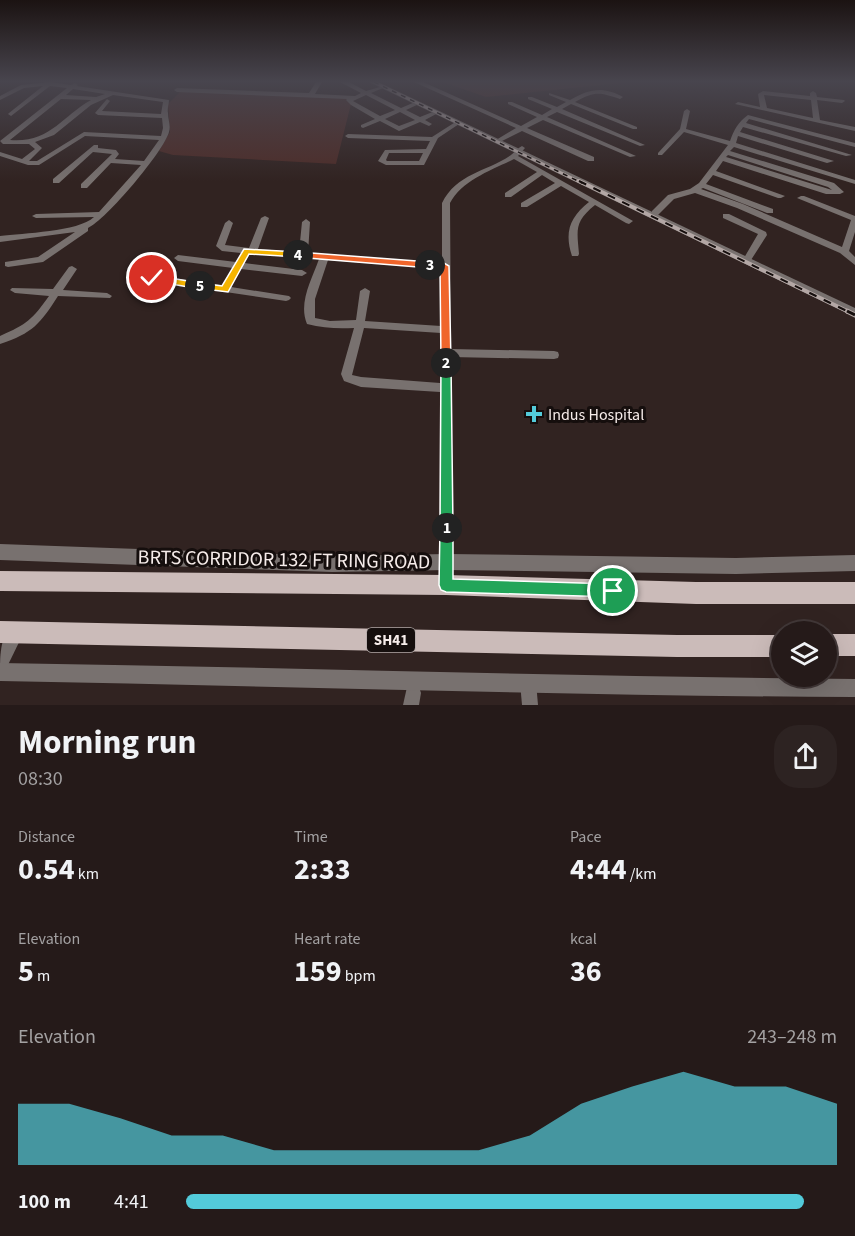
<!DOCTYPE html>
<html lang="en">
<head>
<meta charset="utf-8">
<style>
	:root { --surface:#251a19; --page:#2d2322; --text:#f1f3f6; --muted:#a3a1a2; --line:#423838; --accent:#53cbda }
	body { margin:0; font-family:"Source Sans 3",sans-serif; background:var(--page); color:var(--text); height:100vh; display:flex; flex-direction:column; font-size:22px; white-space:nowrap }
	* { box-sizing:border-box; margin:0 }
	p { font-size:20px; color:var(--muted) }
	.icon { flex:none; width:33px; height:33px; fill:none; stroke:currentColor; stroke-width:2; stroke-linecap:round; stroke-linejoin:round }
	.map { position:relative; height:705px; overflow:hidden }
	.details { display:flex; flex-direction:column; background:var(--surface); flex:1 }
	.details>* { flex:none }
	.tools { position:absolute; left:771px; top:621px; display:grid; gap:12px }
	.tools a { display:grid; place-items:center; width:66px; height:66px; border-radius:50%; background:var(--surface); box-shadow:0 6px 24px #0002,0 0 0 2px var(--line); font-size:30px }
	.pin { position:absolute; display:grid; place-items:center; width:51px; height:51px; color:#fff; margin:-26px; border:3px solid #fff; border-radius:50%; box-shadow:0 2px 6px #0007 }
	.km { position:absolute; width:30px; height:30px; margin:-15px; border-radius:50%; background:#222; color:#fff; font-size:16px; line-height:30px; text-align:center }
	.round { display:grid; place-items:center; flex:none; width:63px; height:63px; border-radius:24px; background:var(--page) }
	.overview { display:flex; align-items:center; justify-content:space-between; height:102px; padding:0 18px }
	h1 { font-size:33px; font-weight:700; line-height:45px }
	.metrics { display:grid; grid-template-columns:repeat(3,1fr); gap:9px; height:102px; padding:6px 18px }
	.metrics div { display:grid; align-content:center }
	.metrics b { font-size:30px; font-weight:700 }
	.metrics small { font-size:16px; font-weight:400 }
	.metrics p { font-size:16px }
	.chart { height:168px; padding:12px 18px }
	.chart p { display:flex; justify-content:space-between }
	.chart svg { width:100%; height:108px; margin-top:6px; fill:var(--accent); opacity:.7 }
	ul { padding:0 18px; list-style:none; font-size:20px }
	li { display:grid; grid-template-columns:96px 72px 1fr; align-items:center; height:45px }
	li i { height:15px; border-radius:8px; background:var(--accent) }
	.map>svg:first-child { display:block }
	.green { fill:#4d2c28 }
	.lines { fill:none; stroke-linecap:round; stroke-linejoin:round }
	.minor { fill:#78716f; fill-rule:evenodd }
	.tertiary { fill:#78716f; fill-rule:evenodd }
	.primary { fill:#cbbbb9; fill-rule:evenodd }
	.rail-far2-casing { stroke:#b3a7a5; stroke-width:3 }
	.rail-far1-casing { stroke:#b3a7a5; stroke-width:4 }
	.rail-casing { stroke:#b3a7a5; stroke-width:5 }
	.rail-far2 { stroke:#150e0d; stroke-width:1.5; stroke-dasharray:5; stroke-linecap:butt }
	.rail-far1 { stroke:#150e0d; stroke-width:2; stroke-dasharray:8; stroke-linecap:butt }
	.rail { stroke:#150e0d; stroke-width:3; stroke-dasharray:10; stroke-linecap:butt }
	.split-1 { fill:#22a559; stroke:#fff; stroke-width:1.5 }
	.split-2 { fill:#22a559; stroke:#fff; stroke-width:1.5 }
	.split-3 { fill:#f0652b; stroke:#fff; stroke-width:1.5 }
	.split-4 { fill:#f0652b; stroke:#fff; stroke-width:1.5 }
	.split-5 { fill:#f5b400; stroke:#fff; stroke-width:1.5 }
	.split-6 { fill:#f5b400; stroke:#fff; stroke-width:1.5 }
	.poi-dot { fill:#53cbda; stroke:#150e0d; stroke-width:2 }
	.labels { text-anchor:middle; stroke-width:6; stroke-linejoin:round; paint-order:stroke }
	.shield { fill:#150e0d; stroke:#b2a9a8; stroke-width:1.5 }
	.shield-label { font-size:15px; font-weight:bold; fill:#f6ecea }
	.poi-label { font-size:16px; fill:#f6ecea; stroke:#150e0d; text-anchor:start }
	.near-street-label { font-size:20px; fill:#f6ecea; stroke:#150e0d }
</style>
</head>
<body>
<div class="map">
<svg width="855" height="705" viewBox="0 0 855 705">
	<rect width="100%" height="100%" fill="#312321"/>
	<g class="green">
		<polygon points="443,82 630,82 486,97"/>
		<polygon points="181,91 349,96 351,104 336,164 173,155 159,151 170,132 168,104"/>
	</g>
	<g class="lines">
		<g class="minor">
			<path d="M50,82l21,3 4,-2 3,2 -1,1 92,14c0,4 -2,9 -1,13 0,7 3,12 1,19 -5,19 -63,88 -81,96v3l-45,31 -35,5 -3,-1v-4l33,-5 37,-25 -75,10v-6c23,-3 78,-4 94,-19l-58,1 -4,-2 4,-2 63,-2 42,-47 -30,-2 -24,25h-6v-4l31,-30 -19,-2 -34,31h-6v-4l41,-34h4v3l18,2 3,4 -4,5 29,2 15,-21 -74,-4 -46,29h-11l-28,-9v-4l22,7 13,-10 -6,-5h-26l-3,-3 67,-53 -17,-2 -39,30 -3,-2 1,-1 34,-27 -19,2 -24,12v-4l21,-11zM73,89l32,5 -9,3 -30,-2zM113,95l50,7 -2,12 -59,-3 8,-10 -3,-2 -12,14 3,2 64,3 1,10 -2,8 -77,-4 -47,29h-8l13,-13 -7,-6 19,-7 37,-30zM61,99l30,1c-30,17 -41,43 -81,40z"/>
			<path d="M316,82h6l-7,12 40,2 6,-3 -21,-11h9l17,9 17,-5v2l-12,5 30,15 14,-6h4v2l-13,6 14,7 15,-6 3,2 -13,7 7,4 -3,2 -9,-4 -21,9 -19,-10 -17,7 -2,-1v-2l14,-6 -24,-14 -5,-5 1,-1 -170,-7 -3,-2 3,-2 132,5zM366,95l29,15 -15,6 -27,-15zM400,112l15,8 -16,6 -14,-7z"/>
			<path d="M414,82h9l98,44 16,-9 -29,-13v-2h4l30,13 10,-6 -24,-10v-2h4l25,10 9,-5 -17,-7v-2l21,7c20,-11 32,-14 53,-3l-3,2c-21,-7 -25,-8 -45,3l62,25v2h-4l-62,-25 -9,5 83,36 -5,1 -83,-34 -10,5 89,39 -6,1 -87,-37 -16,8 67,29v4h-6l-66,-30 -22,11h-4v-2l20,-12z"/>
			<path d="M763,91l47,5v-3l3,-2 3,2 1,4 27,3 1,1 -3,2 -25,-3 3,20 35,7v4l-120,-27 3,-2 22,5 -2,-13zM764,95l47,5 2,18 -46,-10z"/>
			<path d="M687,109l3,2 -4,18 44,12c4,-11 8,-19 18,-26l107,28v4l-106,-28 -3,4 106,32 -6,1 -103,-29 -3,5 94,29 -7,2 -89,-27 -2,7 119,37v4l-121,-37 -4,4 104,32 10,9 -4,2h-14l-103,-33 -7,10 69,25 -4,2h-3l-65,-23 -7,9 67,25v4h-6l-64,-25 -2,1 42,15 99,43 9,-27 -54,-22 4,-2h3l51,20v16l-6,19 6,6v8l-15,-12 -103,-45 -42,-15 -21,6 -16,16h-6v-4l16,-16 22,-6 9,-6 29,-38 -44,-13 -22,23h-4v-2l22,-24 4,-18zM728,155l100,32 4,3 -106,-33z"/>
			<path d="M457,121l2,1v2l-21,14 -14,27h-38l-8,-4 7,-11 41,-1 4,-8 -82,-3 -3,-2 3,-2 84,3zM389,153h34l-4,8h-32l-1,-1z"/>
			<path d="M522,146l3,2 -7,8 115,65 -4,3 -3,-1 -31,-18c-21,17 -18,25 -16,49l-1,2h-6c-8,-24 -2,-39 17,-54l-28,-16 -34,21h-6v-4l34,-20 -13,-8 -31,22h-6v-4l32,-21 -23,-13c-22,11 -52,21 -64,44l1,146 103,2 4,1 1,3 -1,3 -4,1 -103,-2 2,228 -2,5 -5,2 -5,-2 -2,-5 1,-193 -79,-5 -17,-6 -3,-7 13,-46c-17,1 -31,0 -47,-4 -9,-21 5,-45 12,-65l-69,-5 -6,9 58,7 5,3 -5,3 -61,-7 -10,18 58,9 2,2 -2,2 -3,1 -135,-20 -5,-3 5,-3 71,10 11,-17 -55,-7 -4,-3 4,-3 58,7 5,-9 -19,-2 -6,-5 9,-23 4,-3 4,3 -8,22 24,3 12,-30 4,-2 4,2 -11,31 41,3 3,-30 4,-3 4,3 -2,31 134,10v-60c15,-30 44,-31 69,-48 4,-3 7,-7 11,-9zM328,260l113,9v57l-76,-5 5,-30 -5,-3 -5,3 -4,29 -26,1 -15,-3v-19zM364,328l77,5 -1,50 -79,-6 -9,-2z"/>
			<polygon points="723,214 729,214 766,232 767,235 751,260 745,260 744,258 758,234 723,218"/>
			<path d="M72,266l5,3 -14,21 44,3 5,3 -2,2 -52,-2c-18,28 -25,37 -58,48v-8c27,-12 32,-16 49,-40l-34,-3 -5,-3 2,-2 41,1 16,-22z"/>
			<path d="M16,624l5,3 3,5 -18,37 -6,2c0,-15 0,-40 16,-47z"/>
			<polygon points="528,674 534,676 536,682 538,705 522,705 520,682 522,676"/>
			<polygon points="413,685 419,687 421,693 419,705 403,705 407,687"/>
		</g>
		<g class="tertiary">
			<polygon points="369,82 378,82 855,308 855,317"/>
			<polygon points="0,544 332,556 447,554 736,558 855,555 855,571 736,574 447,570 332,572 0,560"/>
			<path d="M0,663c285,4 570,14 855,16v18c-285,-1 -570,-11 -855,-16z"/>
		</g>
		<g class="primary">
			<polygon points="0,571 446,575 696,582 855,582 855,604 696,604 446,595 0,591"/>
			<polygon points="0,621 677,635 782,635 782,657 677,657 0,643"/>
			<rect x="826" y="634" width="29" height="22"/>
		</g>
		<defs>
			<polyline id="rail-far2" points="374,82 582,183"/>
			<polyline id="rail-far1" points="579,181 851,313"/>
			<polyline id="rail" points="847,311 855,315"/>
		</defs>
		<use href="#rail-far2" class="rail-far2-casing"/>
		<use href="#rail-far1" class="rail-far1-casing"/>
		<use href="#rail" class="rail-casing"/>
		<use href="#rail-far2" class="rail-far2"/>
		<use href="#rail-far1" class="rail-far1"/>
		<use href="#rail" class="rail"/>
	</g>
	<linearGradient id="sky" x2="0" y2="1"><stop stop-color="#1b1312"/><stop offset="0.45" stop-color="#48454e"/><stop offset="1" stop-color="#48454e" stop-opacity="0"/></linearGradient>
	<rect width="855" height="181" fill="url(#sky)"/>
	<polygon class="split-1" points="447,522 451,524 453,528 453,579 613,584 617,586 619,591 617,595 613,597 446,592 441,590 439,585 440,528 442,524"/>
	<polygon class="split-2" points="446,359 451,363 453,528 451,533 447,535 442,533 440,528 441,363"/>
	<polygon class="split-3" points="427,263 444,263 449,266 451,363 446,367 441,363 440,269 427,267"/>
	<polygon class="split-4" points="298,252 430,262 434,265 430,268 295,257 294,255"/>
	<polygon class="split-5" points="244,249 298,252 302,255 298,257 249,254 228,292 197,288 196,286 200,283 222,286"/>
	<polygon class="split-6" points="152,275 200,283 204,286 200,289 148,280 147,278"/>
	<path class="poi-dot" d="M531 405h6v6h6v6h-6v6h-6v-6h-6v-6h6z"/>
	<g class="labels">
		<rect class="shield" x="367" y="628" width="48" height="24" rx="4.5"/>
		<g class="shield-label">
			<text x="391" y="645">SH41</text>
		</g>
		<g class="poi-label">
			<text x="548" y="420">Indus Hospital</text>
		</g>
		<g class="near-street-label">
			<text transform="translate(284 559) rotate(1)" y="7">BRTS CORRIDOR 132 FT RING ROAD</text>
		</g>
	</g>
</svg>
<div class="tools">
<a><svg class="icon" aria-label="layers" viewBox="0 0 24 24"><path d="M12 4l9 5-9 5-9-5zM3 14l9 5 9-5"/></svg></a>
</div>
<div class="pin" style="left:613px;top:591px;background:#1e9e55"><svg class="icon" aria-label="arrive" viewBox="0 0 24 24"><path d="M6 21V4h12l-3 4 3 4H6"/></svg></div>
<div class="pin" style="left:152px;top:278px;background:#d93025"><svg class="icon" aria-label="check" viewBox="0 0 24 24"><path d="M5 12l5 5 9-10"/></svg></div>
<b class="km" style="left:447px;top:528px">1</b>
<b class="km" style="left:446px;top:363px">2</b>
<b class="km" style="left:430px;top:265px">3</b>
<b class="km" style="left:298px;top:255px">4</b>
<b class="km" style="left:200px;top:286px">5</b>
</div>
<section class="details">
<div class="overview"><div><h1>Morning run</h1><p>08:30</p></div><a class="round"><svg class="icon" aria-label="share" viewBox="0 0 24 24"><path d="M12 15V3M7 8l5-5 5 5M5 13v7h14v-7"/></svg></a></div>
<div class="metrics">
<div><p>Distance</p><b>0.54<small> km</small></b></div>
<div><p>Time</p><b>2:33</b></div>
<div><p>Pace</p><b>4:44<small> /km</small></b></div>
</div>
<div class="metrics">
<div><p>Elevation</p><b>5<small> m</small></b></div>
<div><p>Heart rate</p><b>159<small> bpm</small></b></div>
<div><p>kcal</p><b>36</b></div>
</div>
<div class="chart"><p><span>Elevation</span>243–248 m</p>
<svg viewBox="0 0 160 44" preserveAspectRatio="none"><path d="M0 44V19L10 19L20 25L30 32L40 32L50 38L60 38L70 38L80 38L90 38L100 32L110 19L120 12L130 6L140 12L150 12L160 19V44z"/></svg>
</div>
<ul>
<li><b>100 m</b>4:41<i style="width:95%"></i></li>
</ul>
</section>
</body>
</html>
